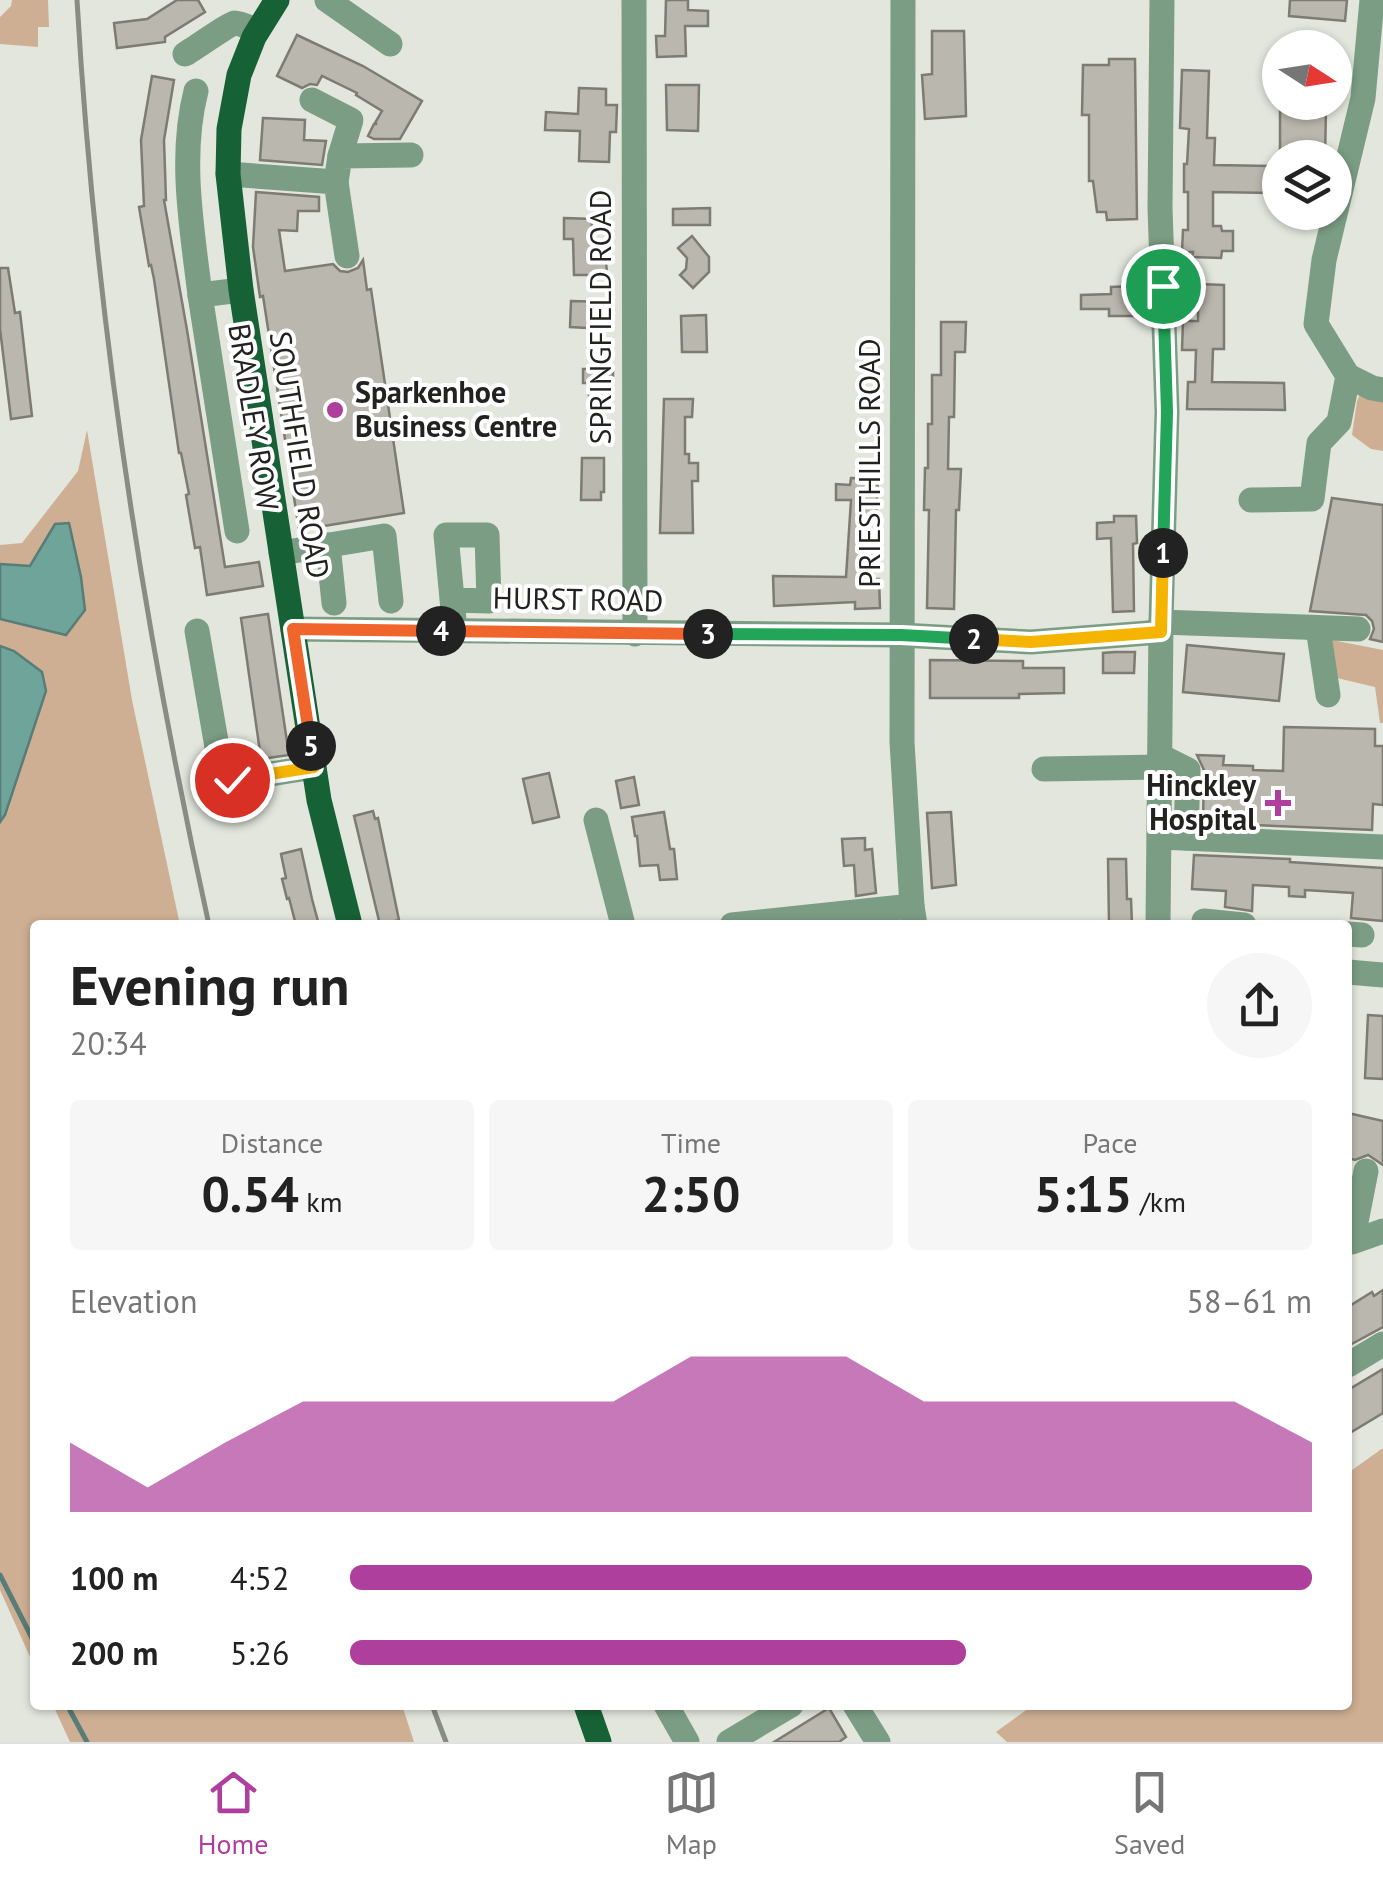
<!DOCTYPE html>
<html lang="en">
<head>
<meta charset="utf-8">
<style>
	:root { --surface:#fff; --page:#f6f6f6; --text:#222; --muted:#767676; --line:#e0e0e0; --accent:#af3f9c }
	body { margin:0; font-family:"PT Sans",sans-serif; background:var(--page); color:var(--text); height:100vh; display:flex; flex-direction:column; font-size:38px; white-space:nowrap }
	* { box-sizing:border-box; margin:0 }
	p { font-size:32px; color:var(--muted) }
	.icon { flex:none; width:55px; height:55px; fill:none; stroke:currentColor; stroke-width:2; stroke-linecap:round; stroke-linejoin:round }
	.map { position:relative; flex:1; overflow:hidden }
	.details { position:absolute; left:30px; top:920px; width:1322px; height:790px; display:flex; flex-direction:column; background:var(--surface); border-radius:10px; box-shadow:0 2px 8px #0004 }
	.details>* { flex:none }
	.needle { width:65px; rotate:102deg }
	.tools { position:absolute; left:1262px; top:30px; display:grid; gap:20px }
	.tools a { display:grid; place-items:center; width:90px; height:90px; border-radius:50%; background:var(--surface); box-shadow:0 2px 8px #0004; font-size:50px }
	.pin { position:absolute; display:grid; place-items:center; width:85px; height:85px; color:#fff; margin:-42px; border:5px solid #fff; border-radius:50%; box-shadow:0 2px 10px #0007 }
	.km { position:absolute; width:50px; height:50px; margin:-25px; border-radius:50%; background:#222; color:#fff; font-size:28px; line-height:50px; text-align:center }
	.round { display:grid; place-items:center; flex:none; width:105px; height:105px; border-radius:52px; background:var(--page) }
	.overview { display:flex; align-items:center; justify-content:space-between; height:170px; padding:0 40px }
	h1 { font-size:55px; font-weight:700; line-height:75px }
	.figures { display:grid; grid-template-columns:repeat(3,1fr); gap:15px; height:170px; padding:10px 40px }
	.figures div { display:grid; align-content:center; border-radius:10px; background:var(--page); text-align:center }
	.figures b { font-size:50px; font-weight:700 }
	.figures small { font-size:28px; font-weight:400 }
	.figures p { font-size:28px }
	.chart { height:280px; padding:20px 40px }
	.chart p { display:flex; justify-content:space-between }
	.chart svg { width:100%; height:180px; margin-top:10px; fill:var(--accent); opacity:.7 }
	ul { padding:0 40px; list-style:none; font-size:32px }
	li { display:grid; grid-template-columns:160px 120px 1fr; align-items:center; height:75px }
	li i { height:25px; border-radius:12px; background:var(--accent) }
	.dock { display:flex; justify-content:space-around; align-items:center; height:140px; border-top:2px solid var(--line); background:var(--surface); font-size:28px; color:var(--muted) }
	.dock a { display:grid; justify-items:center; gap:5px }
	.dock .current { color:var(--accent) }
	.map>svg:first-child { display:block }
	.green { fill:#cfaf93 }
	.water { fill:#6fa49b; stroke:#587d76; stroke-width:2.5 }
	.lines { fill:none; stroke-linecap:round; stroke-linejoin:round }
	.stream { stroke:#587d76; stroke-width:5 }
	.building { fill:#bab7ae; stroke:#7d7b72; stroke-width:2.5 }
	.minor { stroke:#7b9d84; stroke-width:25 }
	.major { stroke:#166135; stroke-width:25 }
	.rail { stroke:#898b84; stroke-width:5 }
	.split-1-casing { stroke:#fff; stroke-width:20 }
	.split-2-casing { stroke:#fff; stroke-width:20 }
	.split-3-casing { stroke:#fff; stroke-width:20 }
	.split-4-casing { stroke:#fff; stroke-width:20 }
	.split-5-casing { stroke:#fff; stroke-width:20 }
	.split-6-casing { stroke:#fff; stroke-width:20 }
	.split-1 { stroke:#22a559; stroke-width:12 }
	.split-2 { stroke:#f5b400; stroke-width:12 }
	.split-3 { stroke:#22a559; stroke-width:12 }
	.split-4 { stroke:#f0652b; stroke-width:12 }
	.split-5 { stroke:#f0652b; stroke-width:12 }
	.split-6 { stroke:#f5b400; stroke-width:12 }
	.poi-dot { fill:#af3f9c; stroke:#fff; stroke-width:4 }
	.labels { text-anchor:middle; stroke-width:8; stroke-linejoin:round; paint-order:stroke }
	.street-label { font-size:30px; fill:#222320; stroke:#fff }
	.poi-label { font-size:30px; font-weight:bold; fill:#222320; stroke:#fff; text-anchor:start }
</style>
</head>
<body>
<div class="map">
<svg width="1383" height="1742" viewBox="0 0 1383 1742">
	<rect width="100%" height="100%" fill="#e2e6dc"/>
	<g class="green">
		<polygon points="12,0 48,0 49,27 38,27 38,47 0,44 0,17 11,6"/>
		<polygon points="1367,380 1383,382 1383,451 1371,449 1352,435 1357,401"/>
		<polygon points="87,430 132,700 180,925 35,925 35,1668 0,1590 0,545 22,543 78,471"/>
		<polygon points="1332,640 1383,650 1383,723 1380,723 1375,687 1337,678"/>
		<polygon points="1383,1448 1383,1742 1007,1742 996,1732 1033,1705 1348,1705 1348,1473"/>
		<polygon points="53,1705 402,1705 414,1742 70,1742"/>
	</g>
	<g class="water">
		<polygon points="69,523 81,577 85,610 66,635 0,619 0,564 30,566 55,524"/>
		<polygon points="0,646 14,651 42,672 46,691 5,815 0,822"/>
	</g>
	<g class="lines">
		<g class="stream">
			<polyline points="0,1575 35,1644"/>
			<polyline points="67,1705 87,1742"/>
		</g>
	</g>
	<g class="building">
		<polygon points="177,0 198,0 205,12 165,37 165,42 117,48 114,23 147,19"/>
		<polygon points="666,0 688,0 688,10 708,11 708,26 685,26 686,56 657,57 656,36 665,36"/>
		<polygon points="1290,0 1347,0 1345,21 1289,16"/>
		<polygon points="932,31 964,31 966,116 925,119 922,75 932,74"/>
		<polygon points="297,35 363,66 422,101 400,139 374,139 368,136 374,124 377,124 375,123 382,111 356,95 357,93 322,76 317,85 310,84 302,88 277,76"/>
		<polygon points="1109,59 1135,59 1137,219 1107,220 1106,212 1097,212 1093,181 1089,181 1089,115 1082,115 1083,65 1109,65"/>
		<polygon points="1182,70 1209,71 1207,138 1215,138 1214,165 1280,166 1280,193 1213,192 1213,226 1221,226 1222,231 1233,231 1233,251 1222,251 1221,258 1192,257 1193,252 1182,252 1183,230 1188,230 1188,192 1184,192 1184,164 1187,164 1189,129 1180,128"/>
		<polygon points="152,76 174,80 164,140 166,200 164,200 187,330 225,567 259,562 263,586 207,595 200,547 195,548 186,495 189,494 181,453 179,453 154,279 151,265 149,266 139,207 144,206 141,140"/>
		<polygon points="666,85 699,85 698,131 667,130"/>
		<polygon points="579,88 606,89 606,105 617,105 616,132 610,132 609,162 579,161 580,131 545,130 546,112 578,114"/>
		<polygon points="1280,107 1326,108 1325,158 1280,158"/>
		<polygon points="263,118 305,120 304,140 326,141 322,165 260,160"/>
		<polygon points="256,192 319,197 319,211 298,211 297,231 279,230 285,271 333,264 340,271 348,272 358,268 363,260 367,290 371,289 404,513 299,530 263,296 260,297 253,247"/>
		<polygon points="710,208 710,225 673,225 673,209"/>
		<polygon points="564,218 592,219 591,246 595,246 595,260 606,260 607,275 574,275 573,239 564,239"/>
		<polygon points="692,236 709,257 709,272 693,288 680,275 686,269 687,258 678,248"/>
		<polygon points="0,268 8,268 15,313 20,312 32,416 11,419 0,329"/>
		<polygon points="1198,284 1224,285 1224,349 1213,349 1212,382 1284,383 1285,410 1187,409 1188,382 1195,382 1196,350 1182,350 1183,321 1198,321"/>
		<polygon points="1134,286 1134,316 1109,316 1109,309 1081,309 1081,295 1111,294 1111,287"/>
		<polygon points="571,301 607,302 605,329 570,327"/>
		<polygon points="706,315 707,352 682,352 681,316"/>
		<polygon points="941,322 966,322 965,352 955,352 954,417 949,417 948,469 961,469 959,510 956,510 954,609 927,608 929,510 924,510 925,468 928,468 928,424 932,424 932,375 941,375"/>
		<polygon points="583,369 613,369 613,397 589,397 589,383 583,383"/>
		<polygon points="664,399 693,399 692,417 685,417 685,454 689,454 689,463 698,463 698,481 692,481 693,533 660,533"/>
		<polygon points="582,458 604,458 604,492 601,492 601,500 581,500"/>
		<polygon points="851,478 878,479 873,579 879,579 880,608 855,609 855,602 774,606 773,576 846,577 851,500 836,500 836,484 850,485"/>
		<polygon points="1332,498 1383,505 1383,642 1370,639 1374,629 1372,621 1366,615 1310,611"/>
		<polygon points="1114,516 1136,516 1137,543 1133,544 1134,611 1113,612 1111,538 1097,539 1097,523 1114,522"/>
		<polygon points="268,614 289,755 261,759 241,618"/>
		<polygon points="1187,645 1284,654 1279,701 1183,692"/>
		<polygon points="1115,652 1135,652 1134,673 1103,673 1103,653"/>
		<polygon points="930,660 1023,661 1023,668 1064,668 1064,693 1019,694 1019,698 930,698"/>
		<polygon points="1284,727 1375,729 1375,746 1383,746 1383,805 1373,804 1372,830 1203,823 1204,770 1197,755 1224,756 1223,765 1253,766 1253,770 1283,771"/>
		<polygon points="549,773 559,817 533,823 523,779"/>
		<polygon points="634,777 639,805 621,808 616,781"/>
		<polygon points="373,811 375,819 378,818 399,920 380,925 354,816"/>
		<polygon points="664,812 670,849 674,849 677,879 660,880 658,865 640,866 637,836 635,836 632,817"/>
		<polygon points="951,812 956,885 932,888 927,813"/>
		<polygon points="865,838 865,850 872,849 876,893 856,896 854,865 844,866 842,839"/>
		<polygon points="301,849 312,899 319,925 296,925 289,898 287,899 282,879 286,878 281,854"/>
		<polygon points="1194,855 1290,859 1290,862 1383,868 1383,921 1351,918 1353,893 1305,890 1305,897 1289,896 1289,887 1253,885 1252,911 1225,907 1226,891 1192,889"/>
		<polygon points="1108,859 1126,859 1127,899 1131,899 1132,925 1109,925"/>
		<polygon points="1368,1015 1383,1016 1383,1079 1365,1078"/>
		<polygon points="1348,1113 1383,1121 1383,1165 1368,1155 1355,1160 1348,1158"/>
		<polygon points="1383,1290 1383,1327 1348,1346 1348,1307 1372,1292 1374,1296"/>
		<polygon points="1383,1369 1383,1413 1348,1434 1348,1390"/>
		<polygon points="829,1708 846,1737 839,1742 774,1742"/>
	</g>
	<g class="lines">
		<g class="minor">
			<polyline points="327,0 390,44"/>
			<polyline points="634,0 635,634"/>
			<polyline points="903,0 902,742 912,906 915,925"/>
			<path d="M185,54c7,-4 46,-31 49,-31 7,0 16,5 23,8"/>
			<path d="M196,91c-17,66 -4,137 4,204"/>
			<polyline points="312,100 351,120 340,156"/>
			<polyline points="228,174 336,182 347,256"/>
			<polyline points="336,182 340,156 411,155"/>
			<polyline points="1348,376 1372,388 1383,390"/>
			<polyline points="1251,500 1312,499 1319,443 1339,422 1348,376 1316,324 1324,260 1363,98 1372,0"/>
			<polyline points="237,531 200,295 241,290"/>
			<polyline points="328,545 334,603"/>
			<polyline points="281,553 384,536 391,601"/>
			<polyline points="452,600 489,601 487,535 446,535 455,631"/>
			<polyline points="1161,622 1358,629"/>
			<polyline points="1318,628 1328,695"/>
			<polyline points="293,629 901,635 1031,642 1161,632"/>
			<polyline points="197,631 222,776 226,780 233,780 314,767"/>
			<polyline points="1160,756 1188,770 1186,838"/>
			<polyline points="1044,769 1160,767"/>
			<polyline points="596,820 623,925"/>
			<polyline points="1160,837 1383,847"/>
			<polyline points="1204,921 1244,925"/>
			<polyline points="732,925 912,906"/>
			<polyline points="1158,925 1161,622 1167,411 1160,208 1162,0"/>
			<polyline points="1348,934 1362,935"/>
			<polyline points="1348,972 1383,975"/>
			<polyline points="1366,1171 1352,1242 1383,1231"/>
			<polyline points="1348,1365 1383,1344"/>
			<polyline points="666,1705 687,1742"/>
			<polyline points="855,1705 878,1742"/>
			<polyline points="729,1742 791,1705"/>
		</g>
		<g class="major">
			<polyline points="277,0 254,37 239,75 229,129 228,174 241,290 319,800 350,925"/>
			<polyline points="586,1705 599,1742"/>
		</g>
		<g class="rail">
			<path d="M77,0c18,311 65,621 132,925"/>
			<polyline points="432,1705 446,1742"/>
		</g>
	</g>
	<g class="lines">
		<defs>
			<polyline id="split-1" points="1163,286 1167,412 1163,553"/>
			<polyline id="split-2" points="974,639 1031,642 1161,632 1163,553"/>
			<polyline id="split-3" points="708,634 901,635 974,639"/>
			<polyline id="split-4" points="441,631 708,634"/>
			<polyline id="split-5" points="311,746 293,629 441,631"/>
			<polyline id="split-6" points="232,780 314,767 311,746"/>
		</defs>
		<use href="#split-1" class="split-1-casing"/>
		<use href="#split-2" class="split-2-casing"/>
		<use href="#split-3" class="split-3-casing"/>
		<use href="#split-4" class="split-4-casing"/>
		<use href="#split-5" class="split-5-casing"/>
		<use href="#split-6" class="split-6-casing"/>
		<use href="#split-1" class="split-1"/>
		<use href="#split-2" class="split-2"/>
		<use href="#split-3" class="split-3"/>
		<use href="#split-4" class="split-4"/>
		<use href="#split-5" class="split-5"/>
		<use href="#split-6" class="split-6"/>
	</g>
	<g class="poi-dot">
		<circle cx="335" cy="410" r="10"/>
		<path d="M1273 788h10v10h10v10h-10v10h-10v-10h-10v-10h10z"/>
	</g>
	<g class="labels">
		<g class="street-label">
			<text transform="translate(601 317) rotate(-90)" y="10">SPRINGFIELD ROAD</text>
			<text transform="translate(253 417) rotate(81)" y="10">BRADLEY ROW</text>
			<text transform="translate(299 455) rotate(81)" y="10">SOUTHFIELD ROAD</text>
			<text transform="translate(870 463) rotate(-90)" y="10">PRIESTHILLS ROAD</text>
			<text transform="translate(578 600) rotate(1)" y="10">HURST ROAD</text>
		</g>
		<g class="poi-label">
			<text x="355" y="403">Sparkenhoe<tspan x="355" dy="34">Business Centre</tspan></text>
			<text x="1256" y="796" text-anchor="end">Hinckley<tspan x="1256" dy="34">Hospital</tspan></text>
		</g>
	</g>
</svg>
<div class="tools">
<a><svg class="needle" viewBox="-14 -14 28 28"><path d="M0-13l5 13h-10z" fill="#e53935"/><path d="M0 13l5-13h-10z" fill="#767676"/></svg></a>
<a><svg class="icon" aria-label="layers" viewBox="0 0 24 24"><path d="M12 4l9 5-9 5-9-5zM3 14l9 5 9-5"/></svg></a>
</div>
<div class="pin" style="left:1163px;top:286px;background:#1e9e55"><svg class="icon" aria-label="arrive" viewBox="0 0 24 24"><path d="M6 21V4h12l-3 4 3 4H6"/></svg></div>
<div class="pin" style="left:232px;top:780px;background:#d93025"><svg class="icon" aria-label="check" viewBox="0 0 24 24"><path d="M5 12l5 5 9-10"/></svg></div>
<b class="km" style="left:1163px;top:553px">1</b>
<b class="km" style="left:974px;top:639px">2</b>
<b class="km" style="left:708px;top:634px">3</b>
<b class="km" style="left:441px;top:631px">4</b>
<b class="km" style="left:311px;top:746px">5</b>
<section class="details">
<div class="overview"><div><h1>Evening run</h1><p>20:34</p></div><a class="round"><svg class="icon" aria-label="share" viewBox="0 0 24 24"><path d="M12 15V3M7 8l5-5 5 5M5 13v7h14v-7"/></svg></a></div>
<div class="figures">
<div><p>Distance</p><b>0.54<small> km</small></b></div>
<div><p>Time</p><b>2:50</b></div>
<div><p>Pace</p><b>5:15<small> /km</small></b></div>
</div>
<div class="chart"><p><span>Elevation</span>58–61 m</p>
<svg viewBox="0 0 160 44" preserveAspectRatio="none"><path d="M0 44V27L10 38L20 27L30 17L40 17L50 17L60 17L70 17L80 6L90 6L100 6L110 17L120 17L130 17L140 17L150 17L160 27V44z"/></svg>
</div>
<ul>
<li><b>100 m</b>4:52<i style="width:100%"></i></li>
<li><b>200 m</b>5:26<i style="width:64%"></i></li>
</ul>
</section>
</div>
<nav class="dock">
<a class="current"><svg class="icon" aria-label="home" viewBox="0 0 24 24"><path d="M3 11l9-7 9 7M6 9v11h12V9"/></svg>Home</a>
<a><svg class="icon" aria-label="map" viewBox="0 0 24 24"><path d="M3 6l6-2 6 2 6-2v14l-6 2-6-2-6 2zM9 4v14M15 6v14"/></svg>Map</a>
<a><svg class="icon" aria-label="saved" viewBox="0 0 24 24"><path d="M7 4h10v16l-5-4-5 4z"/></svg>Saved</a>
</nav>
</body>
</html>
